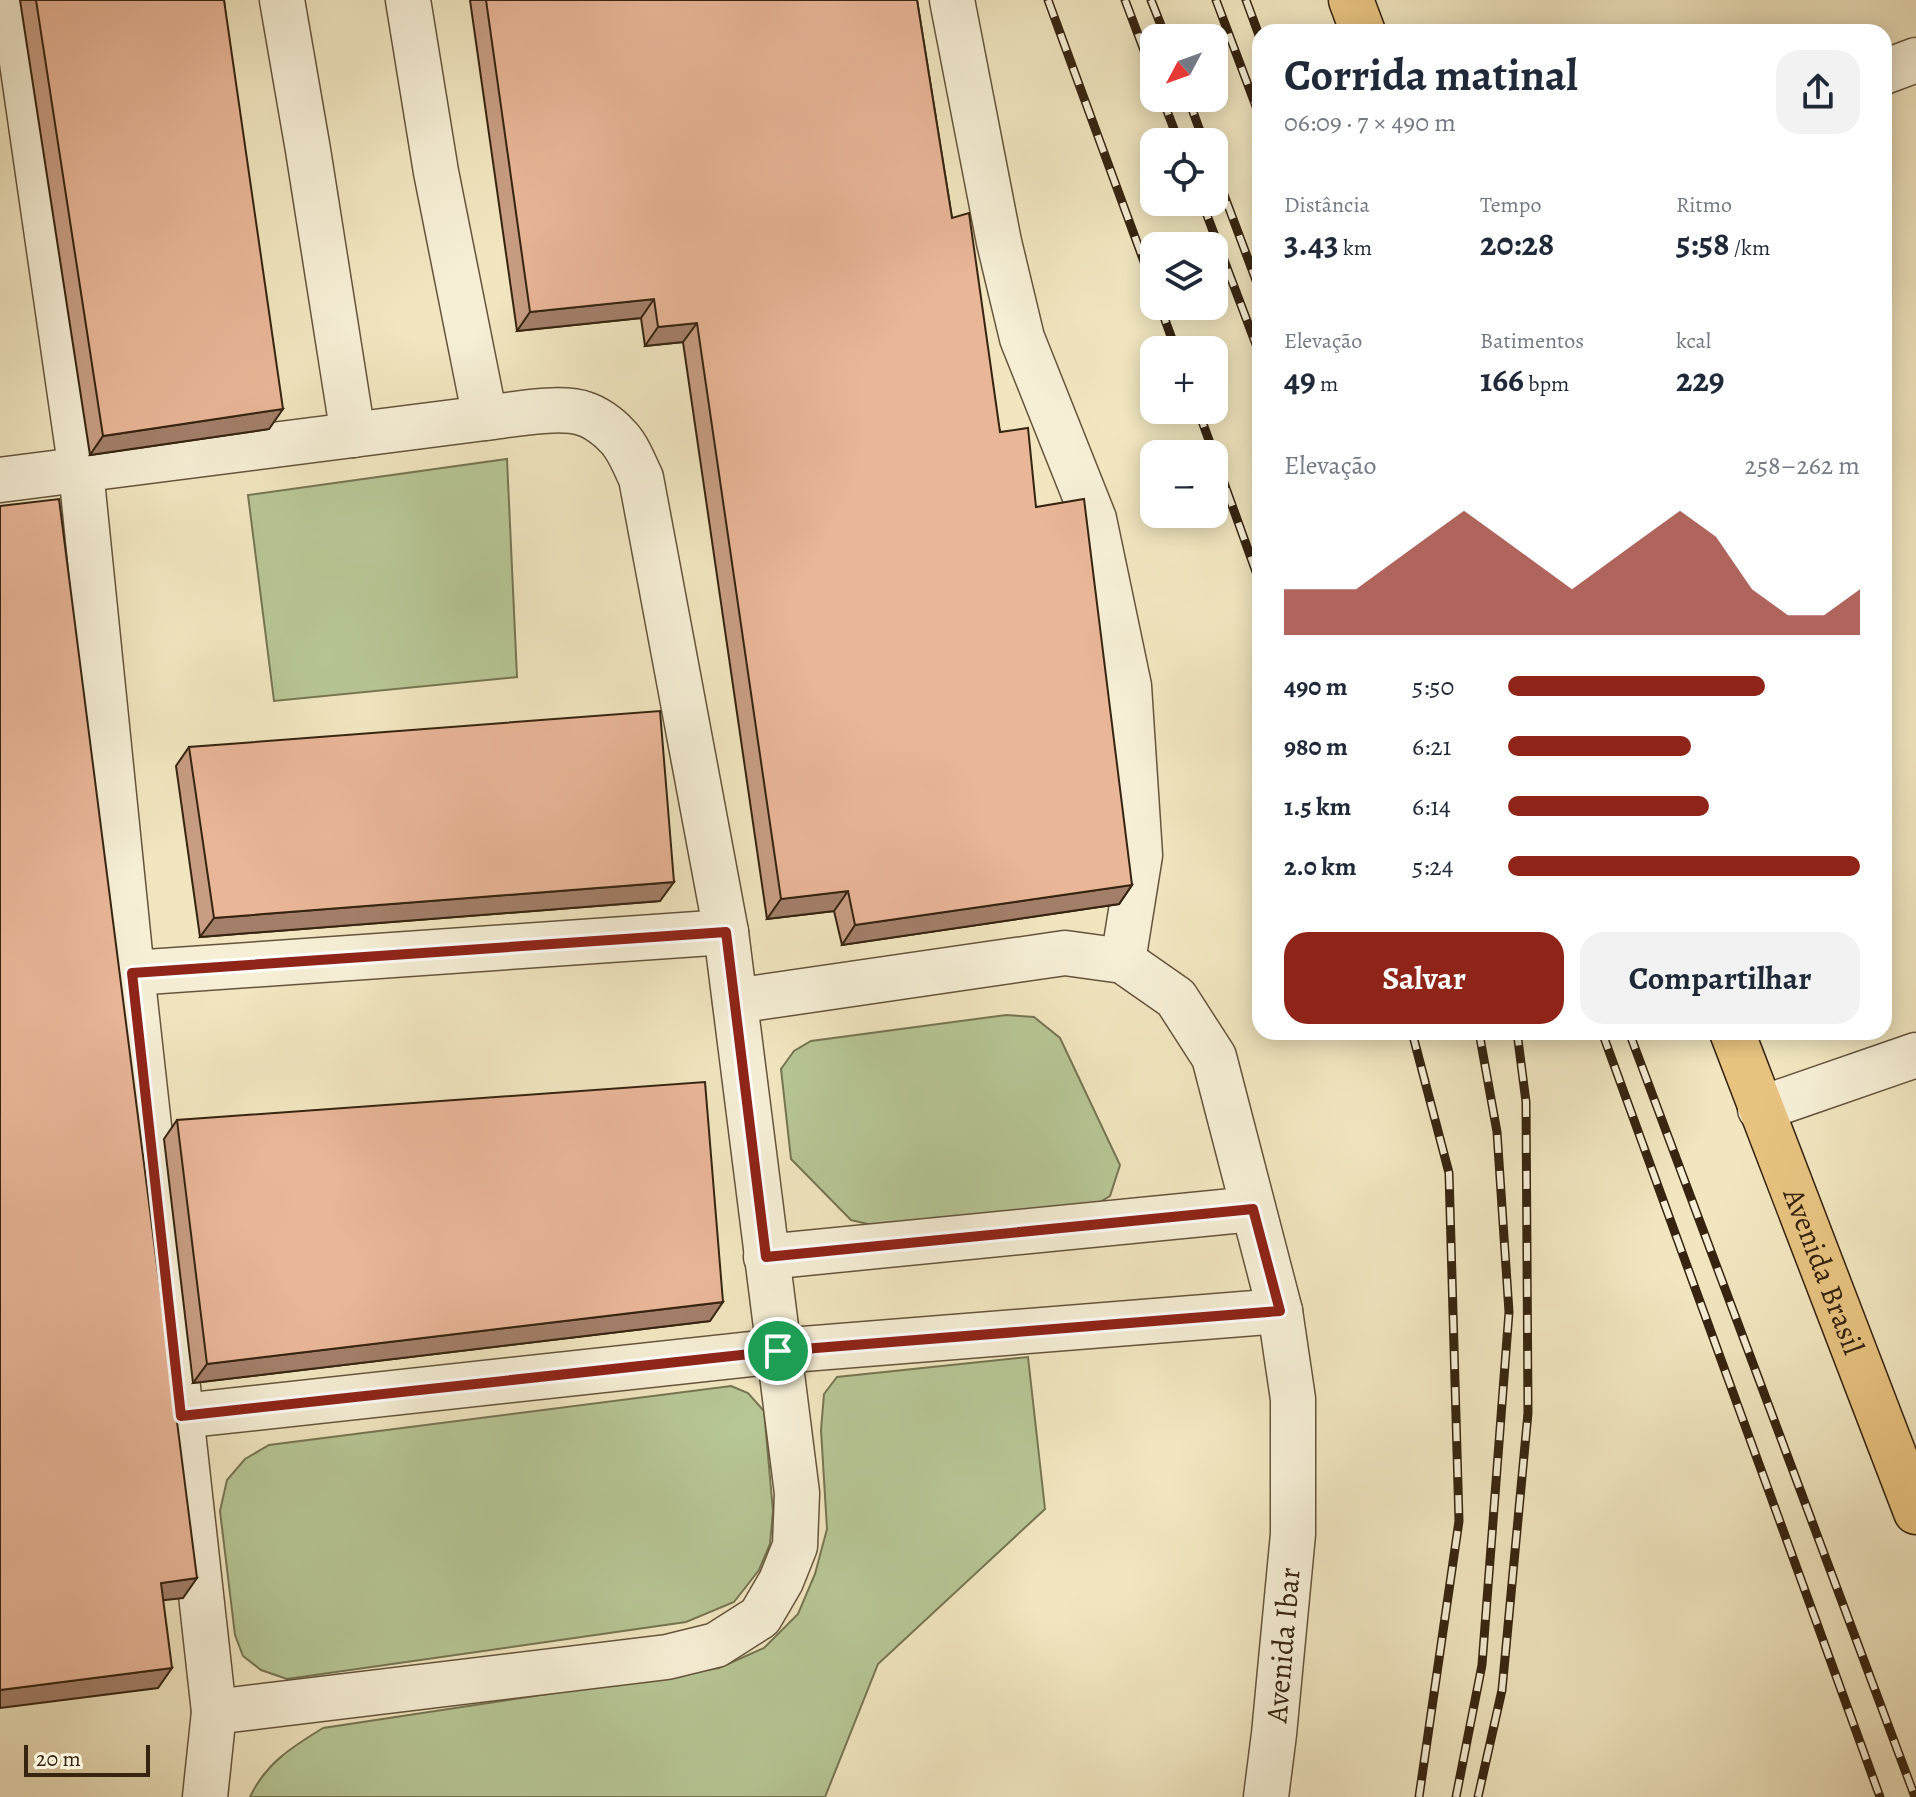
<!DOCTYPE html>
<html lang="pt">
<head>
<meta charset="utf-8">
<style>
	:root { --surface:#fff; --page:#f2f2f3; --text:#1f2937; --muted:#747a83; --accent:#8f2418 }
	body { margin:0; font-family:Alegreya,serif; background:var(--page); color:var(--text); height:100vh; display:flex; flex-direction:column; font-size:30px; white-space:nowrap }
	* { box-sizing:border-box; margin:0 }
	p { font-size:26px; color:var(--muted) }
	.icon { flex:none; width:44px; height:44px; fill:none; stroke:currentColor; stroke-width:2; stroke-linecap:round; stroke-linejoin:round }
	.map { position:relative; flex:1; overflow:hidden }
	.side { position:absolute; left:1252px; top:24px; width:640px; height:1016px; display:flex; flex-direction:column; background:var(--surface); border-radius:24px; box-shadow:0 4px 20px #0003 }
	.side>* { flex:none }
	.needle { width:52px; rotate:229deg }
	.buttons { position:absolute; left:1140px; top:24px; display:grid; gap:16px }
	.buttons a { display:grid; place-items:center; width:88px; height:88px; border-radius:16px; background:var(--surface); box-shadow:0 4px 20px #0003; font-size:40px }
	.scale { position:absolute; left:24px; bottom:20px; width:126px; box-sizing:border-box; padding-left:8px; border:4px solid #362410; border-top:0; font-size:22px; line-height:28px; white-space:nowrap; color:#362410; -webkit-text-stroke:6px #f6efd6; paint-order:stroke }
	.pin { position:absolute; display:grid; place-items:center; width:68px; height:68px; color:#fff; margin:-34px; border:4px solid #fff; border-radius:50%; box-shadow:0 2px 8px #0007 }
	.round { display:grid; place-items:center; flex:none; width:84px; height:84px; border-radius:24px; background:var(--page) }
	.head { display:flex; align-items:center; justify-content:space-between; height:136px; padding:0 32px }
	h1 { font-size:44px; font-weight:700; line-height:60px }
	.stats { display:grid; grid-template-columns:repeat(3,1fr); gap:12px; height:136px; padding:8px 32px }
	.stats div { display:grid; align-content:center }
	.stats b { font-size:34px; font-weight:700 }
	.stats small { font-size:22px; font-weight:400 }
	.stats p { font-size:22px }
	.chart { height:224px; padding:16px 32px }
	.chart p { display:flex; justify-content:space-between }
	.chart svg { width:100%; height:144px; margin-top:8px; fill:var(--accent); opacity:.7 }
	.primary-button { display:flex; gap:16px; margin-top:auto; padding:16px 32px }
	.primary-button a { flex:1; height:92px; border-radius:24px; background:var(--accent); color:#fff; font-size:32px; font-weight:700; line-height:92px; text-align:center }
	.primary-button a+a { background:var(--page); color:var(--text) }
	ul { padding:0 32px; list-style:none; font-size:26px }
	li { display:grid; grid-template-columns:128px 96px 1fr; align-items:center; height:60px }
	li i { height:20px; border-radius:10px; background:var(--accent) }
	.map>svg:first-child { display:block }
	.green { fill:#b7c695; stroke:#767552; stroke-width:2 }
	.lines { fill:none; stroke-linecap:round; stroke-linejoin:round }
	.minor-casing { stroke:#65543c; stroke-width:47 }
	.major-casing { stroke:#362410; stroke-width:47 }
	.minor { stroke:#f6efd6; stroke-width:44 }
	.major { stroke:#e8c380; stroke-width:44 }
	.rail-casing { stroke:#362410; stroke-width:9 }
	.rail { stroke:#f6efd6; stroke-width:6; stroke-dasharray:18; stroke-linecap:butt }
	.wall { fill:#c89d83; stroke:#362410; stroke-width:2 }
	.shaded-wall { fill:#a37f6a; stroke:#362410; stroke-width:2 }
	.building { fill:#e9b698; stroke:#362410; stroke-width:2 }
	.route-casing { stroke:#fff; stroke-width:16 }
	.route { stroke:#8f2418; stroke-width:10 }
	.labels { text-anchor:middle; stroke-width:6; stroke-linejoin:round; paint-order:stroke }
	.street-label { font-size:30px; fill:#362410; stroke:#f6efd6 }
</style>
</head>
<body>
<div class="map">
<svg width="1916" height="1797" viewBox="0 0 1916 1797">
	<rect width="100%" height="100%" fill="#f1e6c0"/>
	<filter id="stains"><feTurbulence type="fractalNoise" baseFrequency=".0025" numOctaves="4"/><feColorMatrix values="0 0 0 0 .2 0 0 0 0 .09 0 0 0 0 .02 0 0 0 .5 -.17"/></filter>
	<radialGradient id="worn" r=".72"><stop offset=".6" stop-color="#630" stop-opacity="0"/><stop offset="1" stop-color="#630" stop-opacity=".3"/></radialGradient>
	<g class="green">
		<polygon points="507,459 517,677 274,701 248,495"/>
		<polygon points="1006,1015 1034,1017 1060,1038 1120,1165 1110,1196 1093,1206 872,1225 851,1220 791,1159 781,1069 794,1051 811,1041"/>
		<path d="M1028,1357l17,152 -167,155 -53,133h-575c16,-34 42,-50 73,-69l396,-60 45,-20 34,-34 17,-40 12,-45 -6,-99 3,-36 13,-17z"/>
		<polygon points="731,1386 748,1393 764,1411 773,1511 770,1544 759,1570 734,1602 686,1622 287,1679 261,1670 243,1656 235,1635 220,1511 227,1480 245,1459 269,1445"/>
	</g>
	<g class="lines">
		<defs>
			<g id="minor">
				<polyline points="13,0 81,471 132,973 214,1712"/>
				<polyline points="282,0 308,150 353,435"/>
				<polyline points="408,0 436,172 485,418"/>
				<polyline points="952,0 999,242 1022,338 1094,519 1129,686 1140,855 1123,961"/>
				<polyline points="1884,72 1916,60"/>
				<path d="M0,480l485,-62c26,-3 76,-13 100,-4 10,3 24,13 31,21 12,11 18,29 25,43l85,454 71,561 -2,53 -14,35 -21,36 -44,28 -49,12 -453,55 -9,85"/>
				<polyline points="132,973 726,932"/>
				<polyline points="735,1001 1065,953 1123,961 1176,998 1214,1057 1280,1311 1293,1399 1293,1534 1274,1734 1266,1797"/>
				<polyline points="1760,1109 1916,1055"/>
				<polyline points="766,1257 1253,1209"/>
				<polyline points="181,1416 778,1351 1280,1311"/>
			</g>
			<g id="major">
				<polyline points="1351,0 1363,32"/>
				<path id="s1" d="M1732,1032l184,480"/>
			</g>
		</defs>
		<use href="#minor" class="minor-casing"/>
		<use href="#major" class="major-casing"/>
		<use href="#minor" class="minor"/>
		<use href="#major" class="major"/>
		<defs>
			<g id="rail">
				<polyline points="1048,0 1154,289"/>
				<polyline points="1125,0 1154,77"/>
				<polyline points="1151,0 1166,38"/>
				<polyline points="1216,0 1260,117"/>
				<polyline points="1246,0 1260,38"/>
				<polyline points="1162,98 1179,142"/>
				<polyline points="1188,98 1204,142"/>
				<polyline points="1214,168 1260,291"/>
				<polyline points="1202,202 1260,355"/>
				<polyline points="1160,306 1176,350"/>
				<polyline points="1198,410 1214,454"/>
				<polyline points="1214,455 1260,583"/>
				<polyline points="1412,1032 1449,1173 1459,1521 1419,1797"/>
				<polyline points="1602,1032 1880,1797"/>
				<polyline points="1629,1032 1915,1797"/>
				<polyline points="1456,1797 1482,1665 1509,1312 1497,1132 1479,1032"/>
				<polyline points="1478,1797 1502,1690 1528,1413 1526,1102 1517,1032"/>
			</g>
		</defs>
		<use href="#rail" class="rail-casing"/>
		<use href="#rail" class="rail"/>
	</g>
	<g class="wall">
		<polygon points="20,0 224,0 269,429 90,455"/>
		<polygon points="470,0 917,0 952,218 1000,432 1036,507 1132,885 1119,904 842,945 834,911 767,919 683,342 645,346 641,318 517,331"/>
		<polygon points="189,747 660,901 200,937 176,766"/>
		<polygon points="177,1120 710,1321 193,1383 164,1139"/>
	</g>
	<g class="shaded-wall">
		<polygon points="654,299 641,318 517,331 530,312"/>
		<polygon points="697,323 683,342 645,346 658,327"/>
		<polygon points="283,409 269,429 90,455 103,436"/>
		<polygon points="674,882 660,901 200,937 214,918"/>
		<polygon points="1132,885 1119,904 842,945 855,925"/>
		<polygon points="848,891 834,911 767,919 781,899"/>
		<polygon points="723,1302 710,1321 193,1383 207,1364"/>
		<polygon points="197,1578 183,1598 147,1602 161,1583"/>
		<polygon points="172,1668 158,1688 0,1708 0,1690"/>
	</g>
	<g class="building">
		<polygon points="36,0 224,0 283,409 103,436"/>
		<polygon points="486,0 917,0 952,218 969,213 1000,432 1028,428 1036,507 1084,499 1132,885 855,925 848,891 781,899 697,323 658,327 654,299 530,312"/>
		<polygon points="59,499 197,1578 161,1583 172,1668 0,1690 0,506"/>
		<polygon points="660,711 674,882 214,918 189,747"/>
		<polygon points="705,1082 723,1302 207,1364 177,1120"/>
	</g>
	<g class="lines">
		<defs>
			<polygon id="route" points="726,932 766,1257 1253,1209 1280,1311 778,1351 181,1416 132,973"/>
		</defs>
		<use href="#route" class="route-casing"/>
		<use href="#route" class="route"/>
	</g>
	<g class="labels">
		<g class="street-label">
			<text dy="10" stroke="none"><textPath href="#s1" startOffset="256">Avenida Brasil</textPath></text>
			<text transform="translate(1283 1645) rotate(-85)" y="10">Avenida Ibar</text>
		</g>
	</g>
	<rect width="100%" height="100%" filter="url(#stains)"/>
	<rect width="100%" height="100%" fill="url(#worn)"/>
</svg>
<div class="buttons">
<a><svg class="needle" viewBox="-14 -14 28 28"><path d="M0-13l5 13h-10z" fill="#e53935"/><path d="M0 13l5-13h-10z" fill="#747a83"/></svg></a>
<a><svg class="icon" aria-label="locate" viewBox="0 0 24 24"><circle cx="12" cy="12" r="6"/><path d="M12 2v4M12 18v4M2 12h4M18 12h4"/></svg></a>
<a><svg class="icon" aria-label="layers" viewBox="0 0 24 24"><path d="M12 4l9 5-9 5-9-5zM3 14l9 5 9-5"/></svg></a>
<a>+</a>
<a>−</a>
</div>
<div class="scale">20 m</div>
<div class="pin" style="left:778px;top:1351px;background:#1e9e55"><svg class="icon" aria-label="arrive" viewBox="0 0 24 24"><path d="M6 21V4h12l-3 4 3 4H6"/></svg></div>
<section class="side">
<div class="head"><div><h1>Corrida matinal</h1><p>06:09 · 7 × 490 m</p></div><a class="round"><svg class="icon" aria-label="share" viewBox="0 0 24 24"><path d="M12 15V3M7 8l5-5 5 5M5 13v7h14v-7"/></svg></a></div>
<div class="stats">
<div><p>Distância</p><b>3.43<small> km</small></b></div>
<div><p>Tempo</p><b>20:28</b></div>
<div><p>Ritmo</p><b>5:58<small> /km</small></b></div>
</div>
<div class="stats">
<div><p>Elevação</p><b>49<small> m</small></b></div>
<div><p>Batimentos</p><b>166<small> bpm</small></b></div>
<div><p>kcal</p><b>229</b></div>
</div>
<div class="chart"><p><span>Elevação</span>258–262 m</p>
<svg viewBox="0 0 160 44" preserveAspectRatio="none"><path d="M0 44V30L10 30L20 30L30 22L40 14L50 6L60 14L70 22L80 30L90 22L100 14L110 6L120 14L130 30L140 38L150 38L160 30V44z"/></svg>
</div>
<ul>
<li><b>490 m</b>5:50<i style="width:73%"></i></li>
<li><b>980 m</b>6:21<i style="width:52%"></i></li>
<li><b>1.5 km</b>6:14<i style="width:57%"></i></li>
<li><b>2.0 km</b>5:24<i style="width:100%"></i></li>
</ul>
<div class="primary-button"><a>Salvar</a><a>Compartilhar</a></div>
</section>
</div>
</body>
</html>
